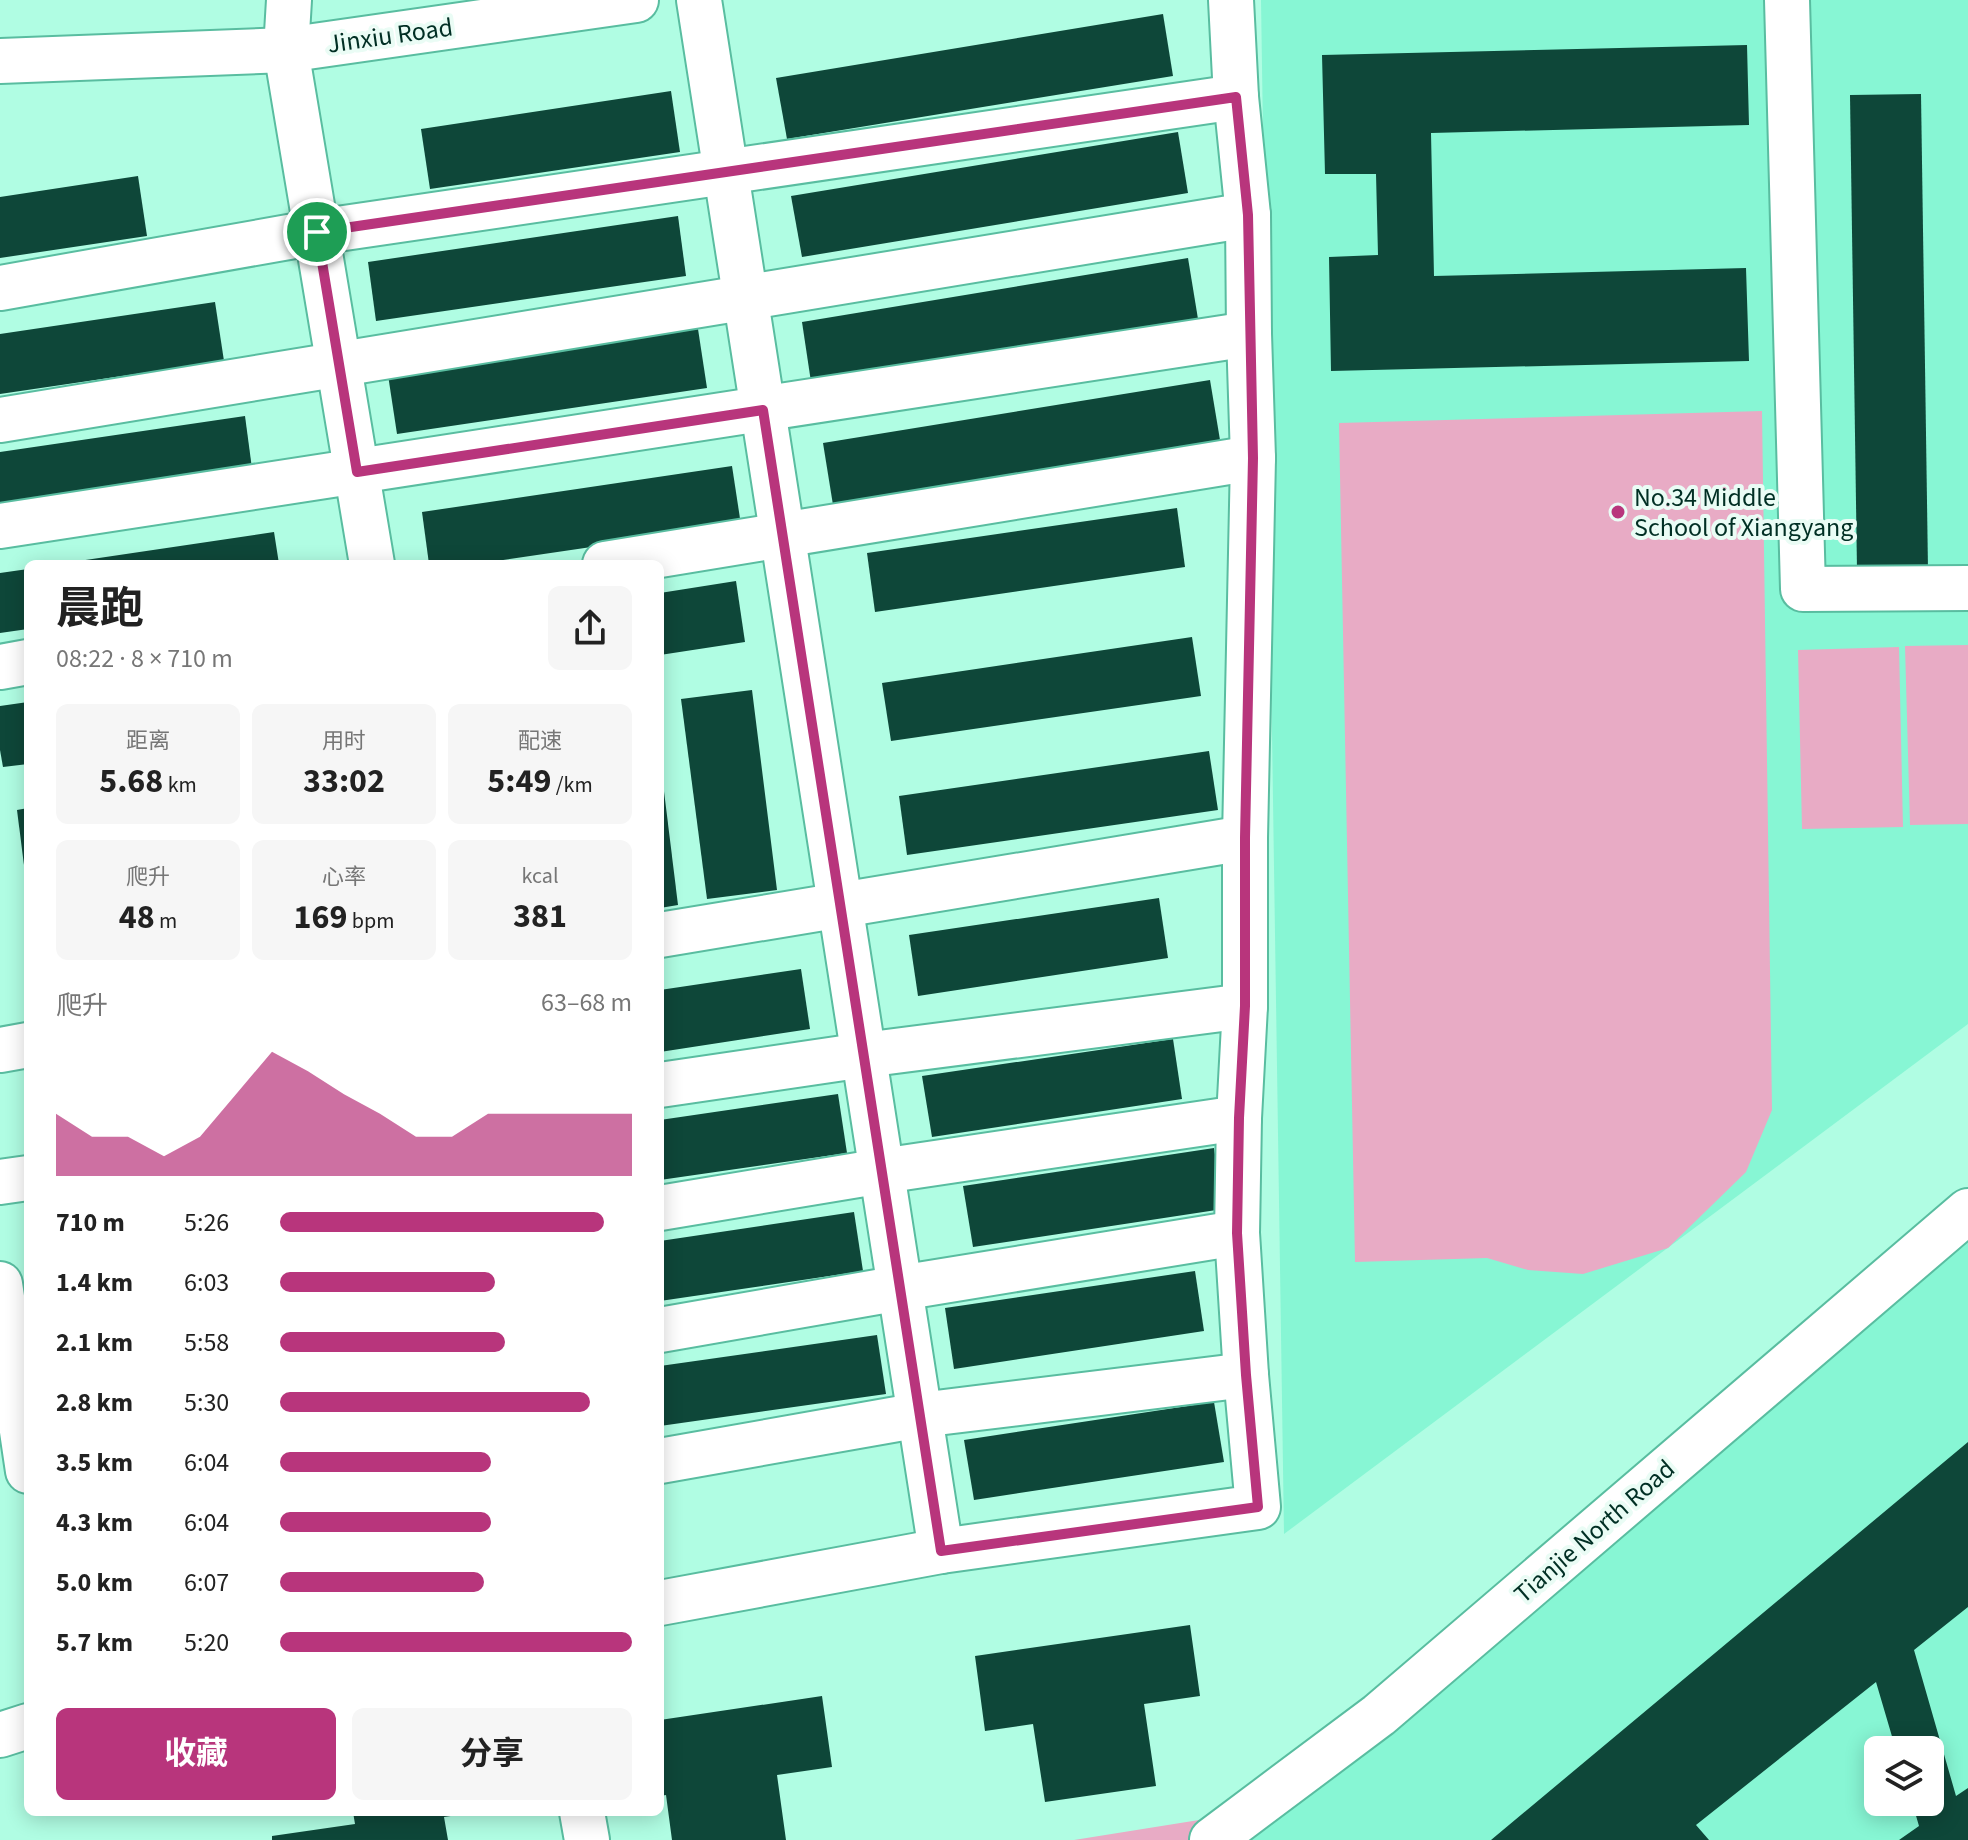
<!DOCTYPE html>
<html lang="zh">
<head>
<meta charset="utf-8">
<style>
	:root { --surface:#fff; --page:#f6f6f6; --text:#222; --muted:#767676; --accent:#b8357c }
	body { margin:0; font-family:"Source Sans 3","Noto Sans SC",sans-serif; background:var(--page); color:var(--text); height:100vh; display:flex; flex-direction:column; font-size:30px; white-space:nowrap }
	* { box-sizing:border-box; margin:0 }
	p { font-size:26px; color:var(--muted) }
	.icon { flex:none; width:44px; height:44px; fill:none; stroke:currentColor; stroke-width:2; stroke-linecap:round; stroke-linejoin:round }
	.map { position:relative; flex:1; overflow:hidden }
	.details { position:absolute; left:24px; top:560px; width:640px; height:1256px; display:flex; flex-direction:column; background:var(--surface); border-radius:12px; box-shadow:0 4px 20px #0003 }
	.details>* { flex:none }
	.buttons { position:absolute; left:1864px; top:1736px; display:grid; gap:16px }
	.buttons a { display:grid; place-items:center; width:80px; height:80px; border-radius:12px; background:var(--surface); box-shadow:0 4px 20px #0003; font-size:40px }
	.pin { position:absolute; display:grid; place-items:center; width:68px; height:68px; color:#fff; margin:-34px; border:4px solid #fff; border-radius:50%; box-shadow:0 2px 8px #0007 }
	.round { display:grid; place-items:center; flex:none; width:84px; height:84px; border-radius:12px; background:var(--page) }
	.head { display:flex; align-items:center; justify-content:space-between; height:136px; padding:0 32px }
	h1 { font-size:44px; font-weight:700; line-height:60px }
	.figures { display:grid; grid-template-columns:repeat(3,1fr); gap:12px; height:136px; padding:8px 32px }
	.figures div { display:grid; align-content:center; border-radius:12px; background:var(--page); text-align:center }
	.figures b { font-size:34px; font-weight:700 }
	.figures small { font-size:22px; font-weight:400 }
	.figures p { font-size:22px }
	.chart { height:224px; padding:16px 32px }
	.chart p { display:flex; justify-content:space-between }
	.chart svg { width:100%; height:144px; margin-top:8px; fill:var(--accent); opacity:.7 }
	.button { display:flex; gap:16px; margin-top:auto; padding:16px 32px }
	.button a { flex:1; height:92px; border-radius:12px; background:var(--accent); color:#fff; font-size:32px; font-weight:700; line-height:92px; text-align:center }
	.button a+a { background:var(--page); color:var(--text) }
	ul { padding:0 32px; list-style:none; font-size:26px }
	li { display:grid; grid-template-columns:128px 96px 1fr; align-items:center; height:60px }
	li i { height:20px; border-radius:10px; background:var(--accent) }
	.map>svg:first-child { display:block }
	.built { fill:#87f6d4; fill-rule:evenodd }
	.green { fill:#e8abc5 }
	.building { fill:#0e4739 }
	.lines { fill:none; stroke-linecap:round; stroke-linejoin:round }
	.minor-casing { stroke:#59bda0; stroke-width:48 }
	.minor { stroke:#fff; stroke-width:44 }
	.route-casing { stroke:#fff; stroke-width:16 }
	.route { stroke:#b8357c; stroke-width:10 }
	.poi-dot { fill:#b8357c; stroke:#eafcf5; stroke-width:3 }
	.labels { text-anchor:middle; stroke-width:8; stroke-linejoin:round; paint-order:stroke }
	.street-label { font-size:26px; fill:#012f24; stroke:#eafcf5 }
	.poi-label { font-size:26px; fill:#012f24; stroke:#eafcf5; text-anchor:start }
</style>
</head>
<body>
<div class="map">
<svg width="1968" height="1840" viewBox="0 0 1968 1840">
	<rect width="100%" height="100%" fill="#b0fde3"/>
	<g class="built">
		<polygon points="1261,0 1968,0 1968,1024 1284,1534"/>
		<path d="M1968,1211v629h-756zM1878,1750h52v52h-52z"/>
	</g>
	<g class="green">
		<polygon points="1762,411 1772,1110 1746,1172 1668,1248 1583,1274 1528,1270 1487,1258 1355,1262 1339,423"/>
		<polygon points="1968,645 1968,824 1910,825 1905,646"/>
		<polygon points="1899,647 1903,827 1802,829 1798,650"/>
		<polygon points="1249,1812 1212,1840 1074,1840"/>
	</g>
	<g class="building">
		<polygon points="1163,14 1173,76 787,139 776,78"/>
		<polygon points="1747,45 1749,125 1431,133 1434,276 1746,268 1749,361 1331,371 1329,257 1378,255 1376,174 1325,174 1322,55"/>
		<polygon points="671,91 680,152 430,189 421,129"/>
		<polygon points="1921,94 1928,570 1857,570 1850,95"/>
		<polygon points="1178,132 1188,193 802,257 791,196"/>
		<polygon points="138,176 147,236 0,258 0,197"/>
		<polygon points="678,216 686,276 376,321 368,262"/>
		<polygon points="1188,258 1198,319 811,382 802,322"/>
		<polygon points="215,302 224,361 0,394 0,334"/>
		<polygon points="698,329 707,388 397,434 388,375"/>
		<polygon points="1210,380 1220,440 833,505 823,443"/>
		<polygon points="245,416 253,476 0,512 0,452"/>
		<polygon points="732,466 741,525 476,564 429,564 422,512"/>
		<polygon points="1177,508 1185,567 875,612 867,553"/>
		<polygon points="274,532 279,564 72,564 72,562"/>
		<polygon points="28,569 28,629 0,633 0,573"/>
		<polygon points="736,581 745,642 660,655 660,593"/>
		<polygon points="1192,637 1201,696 891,741 882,683"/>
		<polygon points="752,690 777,890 707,899 681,699"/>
		<polygon points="28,702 28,764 3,767 0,750 0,706"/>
		<polygon points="1209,751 1218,810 907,855 899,796"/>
		<polygon points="660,775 662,775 678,905 660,908"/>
		<polygon points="28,808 28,881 26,881 17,810"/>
		<polygon points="1159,898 1168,958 918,996 909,935"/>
		<polygon points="801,969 810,1029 660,1052 660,990"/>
		<polygon points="1173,1039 1182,1099 932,1137 922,1076"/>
		<polygon points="838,1094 847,1153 660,1180 660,1120"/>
		<polygon points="1214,1148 1223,1209 973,1247 963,1186"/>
		<polygon points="854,1212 863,1271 660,1301 660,1241"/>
		<polygon points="1195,1271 1204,1331 954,1369 945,1308"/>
		<polygon points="877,1335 886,1394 660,1426 660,1366"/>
		<polygon points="1214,1402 1224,1462 974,1500 964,1440"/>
		<polygon points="1968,1442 1968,1607 1914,1650 1956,1796 1968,1788 1968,1840 1899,1840 1919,1826 1912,1802 1930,1802 1930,1750 1896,1750 1876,1682 1696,1825 1709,1840 1491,1840"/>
		<polygon points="1190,1625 1200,1696 1144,1704 1156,1786 1045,1802 1033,1724 985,1731 975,1656"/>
		<polygon points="822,1696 832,1767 777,1775 786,1840 672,1840 666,1795 660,1796 660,1720"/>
		<polygon points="353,1812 464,1812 464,1814 444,1817 448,1840 272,1840 272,1836 355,1824"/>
	</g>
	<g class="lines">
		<defs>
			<g id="minor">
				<polyline points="289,0 286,50 372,564"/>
				<polyline points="699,0 941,1551"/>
				<polyline points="1787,0 1803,589 1968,588"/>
				<polyline points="0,61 286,50 636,0"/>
				<polyline points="0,288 317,232 1236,97"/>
				<polyline points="0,420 1248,215"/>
				<polyline points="0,526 1249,334"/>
				<polyline points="605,564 1253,458"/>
				<polyline points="0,667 28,662"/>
				<polyline points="660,935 1245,838"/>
				<polyline points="0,1050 28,1045"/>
				<polyline points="660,1085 864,1055 1245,1006"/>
				<polyline points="0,1182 28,1178"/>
				<polyline points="660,1208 882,1171 1239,1118"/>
				<polyline points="0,1284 28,1471"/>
				<polyline points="660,1330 900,1288 1237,1233"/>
				<polyline points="660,1461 920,1415 1246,1375"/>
				<polyline points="660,1603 941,1551 1258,1507 1246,1375 1237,1233 1239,1118 1245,1006 1245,838 1253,458 1249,334 1248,215 1236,97 1231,0"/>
				<polyline points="0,1735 28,1726"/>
				<polyline points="582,1812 587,1840"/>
				<polyline points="1212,1840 1379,1715 1968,1211"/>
			</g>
		</defs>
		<use href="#minor" class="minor-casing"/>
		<use href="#minor" class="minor"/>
	</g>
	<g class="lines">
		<defs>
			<polygon id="route" points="1236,97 1248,215 1253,458 1245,838 1245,1006 1239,1118 1237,1233 1246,1375 1258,1507 941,1551 763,410 357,472 317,232"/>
		</defs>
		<use href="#route" class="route-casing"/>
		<use href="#route" class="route"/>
	</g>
	<circle class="poi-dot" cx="1618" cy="512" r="8"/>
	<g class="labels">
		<g class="street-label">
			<text transform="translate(390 35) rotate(-8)" y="9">Jinxiu Road</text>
			<text transform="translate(1594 1531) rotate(-41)" y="9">Tianjie North Road</text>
		</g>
		<g class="poi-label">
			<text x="1634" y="506">No.34 Middle<tspan x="1634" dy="30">School of Xiangyang</tspan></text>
		</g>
	</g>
</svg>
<div class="buttons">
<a><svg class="icon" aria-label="layers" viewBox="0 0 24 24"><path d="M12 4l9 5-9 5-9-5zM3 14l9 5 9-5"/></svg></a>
</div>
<div class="pin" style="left:317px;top:232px;background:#1e9e55"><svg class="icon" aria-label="arrive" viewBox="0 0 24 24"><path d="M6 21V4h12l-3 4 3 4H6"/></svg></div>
<section class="details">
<div class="head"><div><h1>晨跑</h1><p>08:22 · 8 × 710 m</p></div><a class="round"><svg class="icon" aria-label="share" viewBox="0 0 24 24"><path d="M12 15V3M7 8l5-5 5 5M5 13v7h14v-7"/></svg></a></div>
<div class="figures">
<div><p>距离</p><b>5.68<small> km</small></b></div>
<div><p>用时</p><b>33:02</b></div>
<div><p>配速</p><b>5:49<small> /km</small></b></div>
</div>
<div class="figures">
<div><p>爬升</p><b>48<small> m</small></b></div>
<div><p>心率</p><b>169<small> bpm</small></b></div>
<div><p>kcal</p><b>381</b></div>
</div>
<div class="chart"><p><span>爬升</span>63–68 m</p>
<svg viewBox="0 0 160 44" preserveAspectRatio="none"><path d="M0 44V25L10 32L20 32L30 38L40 32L50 19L60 6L70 12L80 19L90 25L100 32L110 32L120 25L130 25L140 25L150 25L160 25V44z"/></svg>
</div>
<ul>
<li><b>710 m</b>5:26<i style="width:92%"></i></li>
<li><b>1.4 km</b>6:03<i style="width:61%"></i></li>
<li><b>2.1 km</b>5:58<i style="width:64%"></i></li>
<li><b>2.8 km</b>5:30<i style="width:88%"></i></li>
<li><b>3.5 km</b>6:04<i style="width:60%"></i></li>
<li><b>4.3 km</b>6:04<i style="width:60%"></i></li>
<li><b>5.0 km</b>6:07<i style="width:58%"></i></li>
<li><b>5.7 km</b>5:20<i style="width:100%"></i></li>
</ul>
<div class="button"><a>收藏</a><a>分享</a></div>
</section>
</div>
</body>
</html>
